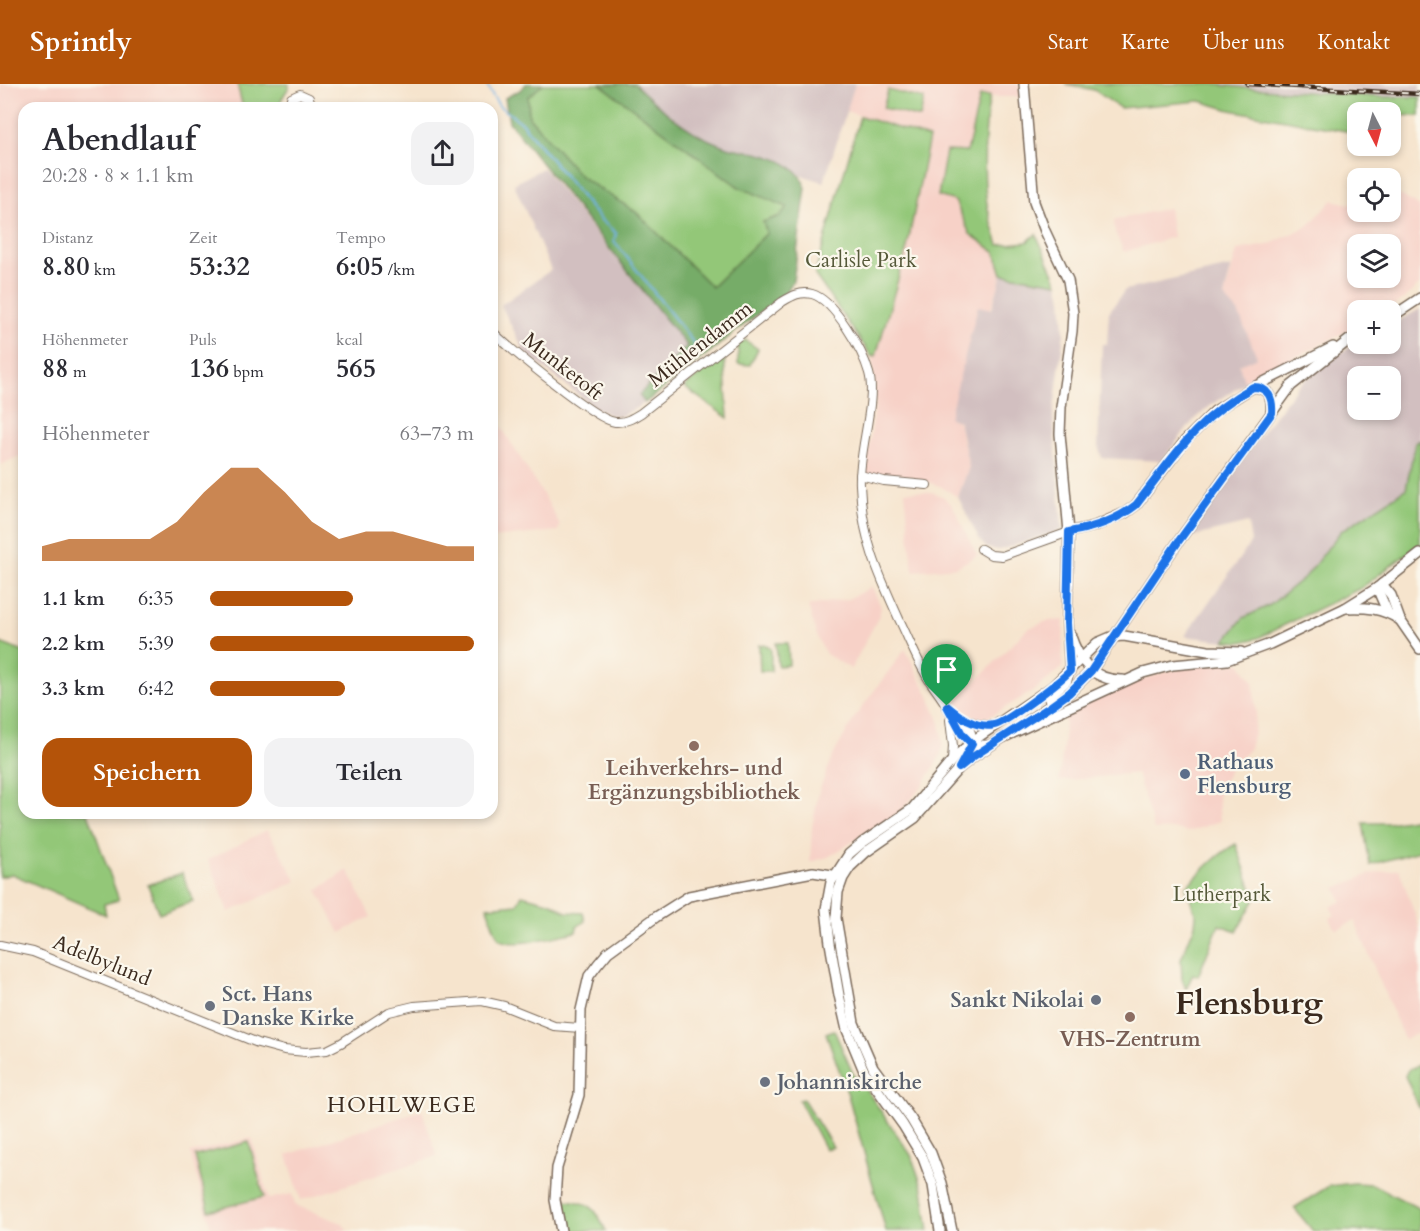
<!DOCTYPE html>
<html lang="de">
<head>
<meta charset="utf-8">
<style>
	:root { --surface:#fff; --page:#f2f2f3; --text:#2b2b33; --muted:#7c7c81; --accent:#b45309 }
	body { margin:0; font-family:Cardo,serif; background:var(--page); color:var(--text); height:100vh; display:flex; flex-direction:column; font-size:22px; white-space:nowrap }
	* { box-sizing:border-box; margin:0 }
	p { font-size:20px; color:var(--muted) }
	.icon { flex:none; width:33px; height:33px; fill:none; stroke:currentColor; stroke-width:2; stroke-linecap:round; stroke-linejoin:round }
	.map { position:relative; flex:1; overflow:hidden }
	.side { position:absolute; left:18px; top:18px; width:480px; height:717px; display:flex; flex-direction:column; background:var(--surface); border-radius:18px; box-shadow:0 3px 9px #0003 }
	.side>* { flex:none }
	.needle { width:39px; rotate:174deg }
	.tools { position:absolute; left:1347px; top:18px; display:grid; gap:12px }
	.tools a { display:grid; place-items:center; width:54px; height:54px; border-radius:12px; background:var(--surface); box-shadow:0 3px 9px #0003; font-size:30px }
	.pin { position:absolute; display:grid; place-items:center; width:51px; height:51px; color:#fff; margin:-62px -26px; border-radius:50% 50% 50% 0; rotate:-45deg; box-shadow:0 0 6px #0007 }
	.pin .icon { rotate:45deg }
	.round { display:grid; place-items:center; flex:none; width:63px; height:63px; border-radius:18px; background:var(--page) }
	.summary { display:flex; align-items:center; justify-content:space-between; height:102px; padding:0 24px }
	h1 { font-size:33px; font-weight:600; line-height:45px }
	.figures { display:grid; grid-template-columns:repeat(3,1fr); gap:9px; height:102px; padding:6px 24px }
	.figures div { display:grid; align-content:center }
	.figures b { font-size:26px; font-weight:600 }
	.figures small { font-size:16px; font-weight:400 }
	.figures p { font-size:16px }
	.chart { height:168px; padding:12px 24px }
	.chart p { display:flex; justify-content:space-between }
	.chart svg { width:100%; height:108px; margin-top:6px; fill:var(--accent); opacity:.7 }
	.button { display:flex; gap:12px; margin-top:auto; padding:12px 24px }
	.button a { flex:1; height:69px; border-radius:18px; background:var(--accent); color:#fff; font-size:24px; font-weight:600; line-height:69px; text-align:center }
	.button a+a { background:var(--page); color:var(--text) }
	ul { padding:0 24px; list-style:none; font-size:20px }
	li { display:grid; grid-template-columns:96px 72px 1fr; align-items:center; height:45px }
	li i { height:15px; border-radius:8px; background:var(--accent) }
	header { display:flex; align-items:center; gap:36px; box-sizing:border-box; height:84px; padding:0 30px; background:var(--accent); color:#fff }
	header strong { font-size:28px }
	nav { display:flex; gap:33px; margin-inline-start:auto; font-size:21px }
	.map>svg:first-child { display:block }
	.built { fill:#f7d1c7; fill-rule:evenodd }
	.industrial { fill:#d2bfc0; fill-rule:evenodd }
	.green { fill:#93c778; stroke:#67784b; stroke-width:1.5 }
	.forest { fill:#76ac68; stroke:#586b43; stroke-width:1.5 }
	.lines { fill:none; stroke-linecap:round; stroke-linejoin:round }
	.stream { stroke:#72b3e6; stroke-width:2 }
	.minor-casing { stroke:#7c6b5b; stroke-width:10 }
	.major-casing { stroke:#7c6b5b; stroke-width:12 }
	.minor { stroke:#fff; stroke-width:8 }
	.major { stroke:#fff; stroke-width:9 }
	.rail-casing { stroke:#3b2a1e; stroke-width:4.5 }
	.rail { stroke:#fbf7ec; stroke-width:2; stroke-dasharray:7; stroke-linecap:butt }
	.route-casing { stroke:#fff; stroke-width:12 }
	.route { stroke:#1a73e8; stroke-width:8 }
	.education-dot { fill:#8d6e63; stroke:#fbf7ec; stroke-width:2 }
	.service-dot { fill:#5c6f8a; stroke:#fbf7ec; stroke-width:2 }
	.worship-dot { fill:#6b7280; stroke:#fbf7ec; stroke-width:2 }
	.labels { text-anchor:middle; stroke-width:4.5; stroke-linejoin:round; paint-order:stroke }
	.park-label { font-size:21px; fill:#555939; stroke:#fbf7ec }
	.street-label { font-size:21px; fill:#3b2a1e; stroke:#fbf7ec }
	.service-label { font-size:21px; font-weight:bold; fill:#4e5e75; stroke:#fbf7ec; text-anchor:start }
	.education-label { font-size:21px; font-weight:bold; fill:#785e54; stroke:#fbf7ec }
	.worship-label { font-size:21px; font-weight:bold; fill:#5b616d; stroke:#fbf7ec; text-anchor:start }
	.neighbourhood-label { font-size:22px; letter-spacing:1.5px; fill:#3b2a1e; stroke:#fbf7ec }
	.town-label { font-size:33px; font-weight:bold; fill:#3b2a1e; stroke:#fbf7ec }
</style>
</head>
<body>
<header>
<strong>Sprintly</strong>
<nav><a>Start</a><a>Karte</a><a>Über uns</a><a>Kontakt</a></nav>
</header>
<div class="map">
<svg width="1420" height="1147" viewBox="0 0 1420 1147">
	<rect width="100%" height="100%" fill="#fbf7ec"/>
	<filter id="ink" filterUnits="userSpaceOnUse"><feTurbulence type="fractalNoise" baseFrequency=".0167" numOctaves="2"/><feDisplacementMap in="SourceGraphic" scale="12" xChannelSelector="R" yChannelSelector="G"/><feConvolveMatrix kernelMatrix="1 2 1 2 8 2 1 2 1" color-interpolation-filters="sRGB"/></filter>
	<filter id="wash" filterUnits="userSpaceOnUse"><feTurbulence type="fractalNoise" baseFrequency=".008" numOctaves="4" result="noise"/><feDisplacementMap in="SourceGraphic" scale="24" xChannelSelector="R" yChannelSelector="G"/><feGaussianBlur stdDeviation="1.35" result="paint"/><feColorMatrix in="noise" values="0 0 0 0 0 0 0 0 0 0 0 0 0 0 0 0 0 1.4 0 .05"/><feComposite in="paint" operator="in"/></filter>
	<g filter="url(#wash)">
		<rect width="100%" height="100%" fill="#f6e4cd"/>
		<g class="built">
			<polygon points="0,0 237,0 243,24 24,24 24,370 0,381"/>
			<polygon points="855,0 1019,0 1020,13 980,13 967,68 946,67 938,111 955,117 970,150 995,168 1002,190 991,225 978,223 950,334 958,337 969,383 958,413 940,402 927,398 865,390 876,317 872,273 877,271 907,164 928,54 846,27"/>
			<path d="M1400,111l20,12v77l-16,15 -18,11h-28l-1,16 -112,57 -6,-18 18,-8 -33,-60 13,-47 31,-5 40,-19 25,-26 24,6 1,6h32l1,-7zM1358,160h32v34h-32z"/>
			<polygon points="1169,124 1173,153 1124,168 1115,148 1114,136"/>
			<polygon points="498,338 547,417 560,441 558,447 492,454 492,339"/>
			<polygon points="905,407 931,408 944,413 953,422 977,471 957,483 913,487"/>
			<polygon points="872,503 881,523 879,532 851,585 826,570 818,555 808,522 848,515"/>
			<polygon points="1064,536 1062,584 1035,606 987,634 979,635 967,630 955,619 1027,545 1047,537"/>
			<polygon points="905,565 928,610 940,639 943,661 940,673 922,702 900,729 828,773 810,778 812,743 819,707 834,670 855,633"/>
			<polygon points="1240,579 1253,597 1256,629 1254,648 1250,664 1231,684 1224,696 1218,713 1220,737 1188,748 1176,745 1154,746 1137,689 1059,697 1064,656 1065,630 1123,602 1168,587 1199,581"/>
			<polygon points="267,746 297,797 229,828 208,776"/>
			<polygon points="1399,785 1420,845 1420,948 1404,955 1355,837 1336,846 1330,834 1335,831 1331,824 1332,822 1342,817 1336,804 1370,790"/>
			<polygon points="348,786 371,833 340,849 317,806"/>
			<polygon points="422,1026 437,1072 301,1116 287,1071"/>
			<polygon points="252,1054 269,1115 292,1110 295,1121 342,1139 348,1147 212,1147 190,1069"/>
		</g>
		<g class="industrial">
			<polygon points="627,0 855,0 824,98 715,65 669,38"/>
			<polygon points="1211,0 1409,0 1420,1 1420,13 1380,13 1245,4"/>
			<polygon points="543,84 687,262 639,311 645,319 621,332 610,331 595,324 525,269 501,221 551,186 514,100"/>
			<polygon points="1231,183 1224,213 1238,228 1257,273 1239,281 1245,299 1210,322 1193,337 1161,377 1102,374 1098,362 1102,260 1107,260 1109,228 1125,206"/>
			<polygon points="1002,190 1058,199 1062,214 1064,249 1053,332 1062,446 999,466 987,464 980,457 958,413 969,383 959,337 949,334 978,222 992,225"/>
			<path d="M1420,225v131l-5,3 -9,46 -65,42 -34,44 -37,30 -27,13 -18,23 -40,-5 66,-94 -3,-19 -61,15 66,-93 44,-58 30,-26 30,-18 33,1 1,-19zM1358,292h32v34h-32z"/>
		</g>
		<g class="green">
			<polygon points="237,0 289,0 289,3 281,16 279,24 243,24"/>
			<polygon points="543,0 600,0 739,103 787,123 780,132 763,138 767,149 712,203 636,128 581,93 529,33 528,13"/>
			<polygon points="1065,0 1211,0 1245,4 1380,13 1420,13 1420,32 1391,31 1390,28 1358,28 1357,45 1351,48 1230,26 1200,17 1120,24 1094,6"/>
			<polygon points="888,6 924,15 920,34 883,24"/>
			<path d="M980,12h10c-6,29 -8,84 -2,113 3,12 7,24 11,36l28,-3 9,-8 22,49 -56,-9 -7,-22 -25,-18 -15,-33 -17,-5 8,-45 21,1z"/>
			<polygon points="860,32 929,54 907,164 876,272 872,273 815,191"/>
			<polygon points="745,256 758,265 750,281 738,280 738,261"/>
			<polygon points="724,271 728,334 684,303"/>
			<polygon points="1420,356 1420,460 1361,504 1258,554 1242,558 1225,557 1243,534 1270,521 1307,491 1341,447 1406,405 1415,359"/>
			<polygon points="0,559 24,568 24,729 88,729 119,816 104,820 106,831 12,790 0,793"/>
			<polygon points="788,559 789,581 778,582 776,559"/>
			<polygon points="759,561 765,561 771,565 771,587 760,587"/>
			<polygon points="1420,734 1420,767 1370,781 1363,739 1388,739"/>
			<path d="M1236,760l19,55 -18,32 -18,-6 -21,51 -5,-2 -7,15 -4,-10 -1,-20 14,-34 1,-10 -10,-28c16,-16 30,-32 50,-43z"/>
			<polygon points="182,789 193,817 159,830 148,801"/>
			<path d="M522,811l30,8 14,9 17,1 2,8 -8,6 -1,5c-14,2 -68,19 -77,6 -6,-9 -9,-22 -12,-31l30,-3z"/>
			<polygon points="834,946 854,992 861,998 911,1071 923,1105 929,1147 886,1147 848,1011 826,949"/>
			<polygon points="1420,980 1420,1026 1405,992 1408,986"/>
			<polygon points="803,1015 833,1063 825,1065 799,1016"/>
			<polygon points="249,1058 264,1113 209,1127 195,1072"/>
			<polygon points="1354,1099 1372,1100 1420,1125 1420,1147 1313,1147 1294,1124 1329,1102"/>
			<path d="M565,1116c26,2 31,8 41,31h-36l-3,-9z"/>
		</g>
		<path class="forest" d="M526,0h17l-15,13 1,20 52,60 55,35 76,75 55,-54 -4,-11 17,-6 7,-9 -48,-20 -139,-103h35c20,20 41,38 66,52 8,4 17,8 26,11 29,7 68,8 79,41l-13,93 -6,10 -142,112 -6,-8 48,-49 -178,-224 -4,-24 15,-8z"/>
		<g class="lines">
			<polyline class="stream" points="486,0 499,22 521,38 588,121 602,137 616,149 614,157 696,262 659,299"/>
		</g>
	</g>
	<g filter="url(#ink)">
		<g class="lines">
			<defs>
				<g id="minor">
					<polyline points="289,24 291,14 300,10 309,14 312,24"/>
					<path d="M492,247c17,17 103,89 123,91 10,1 18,-4 26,-9l141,-111c10,-6 18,-11 30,-8 22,6 51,57 57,79 8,27 -11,80 -9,112 2,53 18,88 39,134 9,18 16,37 26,54 6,12 16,22 22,34 8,13 12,27 25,37l19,1"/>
					<polyline points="860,391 884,397 927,401"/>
					<polyline points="981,465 991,471 1002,472 1069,448"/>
					<path d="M948,623c23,19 33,29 14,57"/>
					<polyline points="1053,626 1048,614 1067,598 1070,587"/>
					<polyline points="964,635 978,640 995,642"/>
					<polyline points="950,636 953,662 952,677"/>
					<polyline points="0,861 33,868 258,959 284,966 306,968 327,966 341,959 389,928 414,922 482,917 504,922 554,942 580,944"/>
				</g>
				<g id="major">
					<polyline points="1024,0 1034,118 1045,147 1068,196 1073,229 1072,247 1061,323 1060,350 1069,448 1067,539 1070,587"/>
					<polyline points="1390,234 1420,214"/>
					<path d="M1254,303c15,1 19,12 17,26"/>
					<polyline points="1069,448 1095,442 1125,429 1136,421 1185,357 1215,327 1248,306 1333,263"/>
					<polyline points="1382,500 1391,511 1400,536 1420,565"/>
					<polyline points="1377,504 1387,527"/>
					<path d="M1345,524c21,-1 37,0 55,12"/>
					<path d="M1070,550c9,27 23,47 53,46"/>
					<polyline points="1029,636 1069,609 1091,587 1178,458 1291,302 1349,256 1358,252"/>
					<polyline points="561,1147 555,1116 557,1084 579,1011 581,926 589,892 598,880 608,868 656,833 689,812 813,788 838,792"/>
					<polyline points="940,1147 933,1101 923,1074 903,1041 864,987 847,946 839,911 830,859 826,825 831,798 849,770 862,759 912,725 955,673 974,656 1052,603 1097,559 1111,553 1124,552 1208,567 1241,568"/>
					<polyline points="952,1147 942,1099 931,1069 911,1035 873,983 854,939 836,834 838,808 843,794 850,783 866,768 915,734 959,684 974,672 1002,654 1143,589 1173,581 1227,576 1270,560 1345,524 1377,504 1420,470"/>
				</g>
			</defs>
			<use href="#minor" class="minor-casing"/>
			<use href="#major" class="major-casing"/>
			<use href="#minor" class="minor"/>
			<use href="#major" class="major"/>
			<defs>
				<polyline id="rail" points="1247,0 1420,10"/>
			</defs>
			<use href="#rail" class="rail-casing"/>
			<use href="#rail" class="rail"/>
		</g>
	</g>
	<g class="lines" filter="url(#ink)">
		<defs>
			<path id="route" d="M1253,303c16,0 20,12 19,26l-94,129 -87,129 -22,22 -18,13 -77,50 -15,12 13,-24 -10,-10 -15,-28c12,10 29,23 47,19 12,-2 65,-43 76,-54l-3,-48 2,-91c25,-4 48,-12 67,-27 38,-49 61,-87 117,-118z"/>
		</defs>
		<use href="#route" class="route-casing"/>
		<use href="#route" class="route"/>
	</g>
	<g class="education-dot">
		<circle cx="694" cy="662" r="6"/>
		<circle cx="1130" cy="933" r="6"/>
	</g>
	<circle class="service-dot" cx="1185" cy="690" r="6"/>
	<g class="worship-dot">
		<circle cx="1096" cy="916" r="6"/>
		<circle cx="210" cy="922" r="6"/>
		<circle cx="765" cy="998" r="6"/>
	</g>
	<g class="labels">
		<g class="park-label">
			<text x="861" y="183">Carlisle Park</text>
			<text x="1222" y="817">Lutherpark</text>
		</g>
		<g class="street-label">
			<text transform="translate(700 260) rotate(-38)" y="7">Mühlendamm</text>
			<text transform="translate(563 282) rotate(38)" y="7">Munketoft</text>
			<text transform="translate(102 876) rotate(22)" y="7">Adelbylund</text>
		</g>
		<g class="service-label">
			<text x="1197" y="685">Rathaus<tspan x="1197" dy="24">Flensburg</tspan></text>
		</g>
		<g class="education-label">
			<text x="694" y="691">Leihverkehrs- und<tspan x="694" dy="24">Ergänzungsbibliothek</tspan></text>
			<text x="1130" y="962">VHS-Zentrum</text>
		</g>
		<g class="worship-label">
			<text x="222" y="917">Sct. Hans<tspan x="222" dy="24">Danske Kirke</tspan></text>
			<text x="1084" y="923" text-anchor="end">Sankt Nikolai</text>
			<text x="777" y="1005">Johanniskirche</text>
		</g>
		<g class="neighbourhood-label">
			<text x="402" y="1028">HOHLWEGE</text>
		</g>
		<g class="town-label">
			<text x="1249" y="930">Flensburg</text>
		</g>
	</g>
</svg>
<div class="tools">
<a><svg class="needle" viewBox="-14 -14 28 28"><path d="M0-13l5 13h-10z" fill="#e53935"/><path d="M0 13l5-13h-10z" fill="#7c7c81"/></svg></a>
<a><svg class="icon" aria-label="locate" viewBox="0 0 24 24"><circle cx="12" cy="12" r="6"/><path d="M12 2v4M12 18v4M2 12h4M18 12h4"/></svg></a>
<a><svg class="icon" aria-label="layers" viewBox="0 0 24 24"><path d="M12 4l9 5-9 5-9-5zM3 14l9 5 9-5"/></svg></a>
<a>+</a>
<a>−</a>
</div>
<div class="pin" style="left:947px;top:622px;background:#1e9e55"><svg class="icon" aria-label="arrive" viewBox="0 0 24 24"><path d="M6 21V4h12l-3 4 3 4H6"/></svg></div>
<section class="side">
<div class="summary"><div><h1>Abendlauf</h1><p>20:28 · 8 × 1.1 km</p></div><a class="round"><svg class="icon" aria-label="share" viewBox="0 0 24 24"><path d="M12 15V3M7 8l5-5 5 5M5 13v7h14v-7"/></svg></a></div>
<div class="figures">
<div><p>Distanz</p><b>8.80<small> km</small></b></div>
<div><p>Zeit</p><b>53:32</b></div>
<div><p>Tempo</p><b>6:05<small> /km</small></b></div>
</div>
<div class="figures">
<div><p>Höhenmeter</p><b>88<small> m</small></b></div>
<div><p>Puls</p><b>136<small> bpm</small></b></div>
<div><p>kcal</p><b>565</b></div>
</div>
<div class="chart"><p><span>Höhenmeter</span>63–73 m</p>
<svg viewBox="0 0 160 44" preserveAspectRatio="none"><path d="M0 44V38L10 35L20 35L30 35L40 35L50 28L60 16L70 6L80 6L90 16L100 28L110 35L120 32L130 32L140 35L150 38L160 38V44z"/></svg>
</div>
<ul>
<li><b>1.1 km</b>6:35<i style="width:54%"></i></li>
<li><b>2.2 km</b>5:39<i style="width:100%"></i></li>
<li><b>3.3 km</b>6:42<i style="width:51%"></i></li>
</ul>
<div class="button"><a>Speichern</a><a>Teilen</a></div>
</section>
</div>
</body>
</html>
